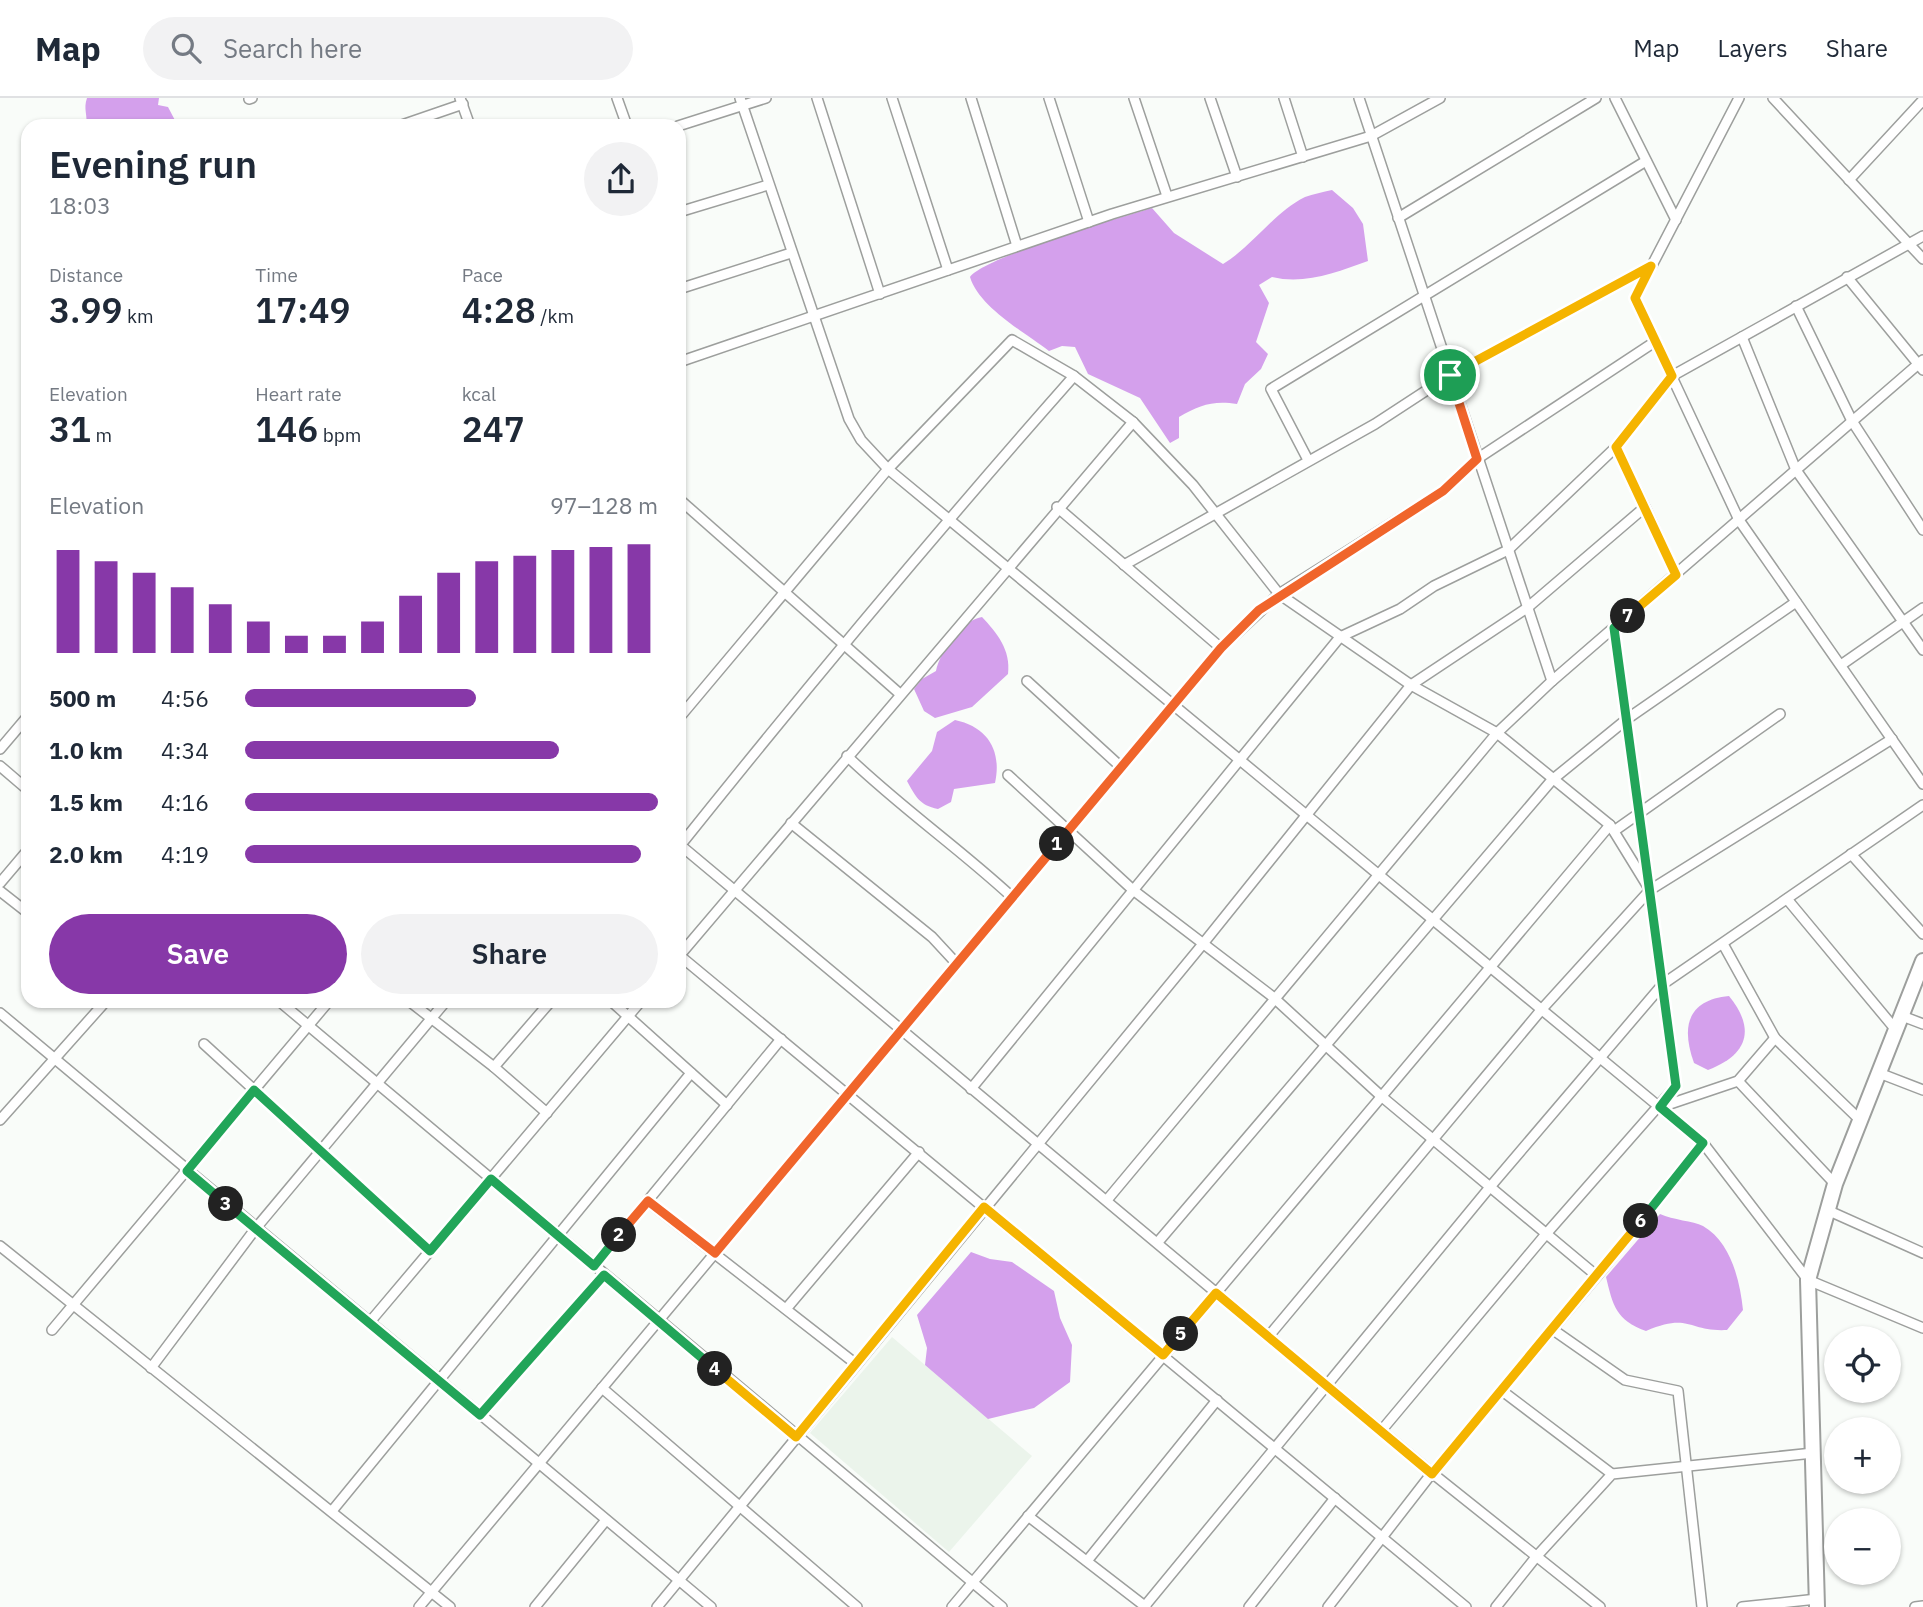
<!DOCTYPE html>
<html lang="en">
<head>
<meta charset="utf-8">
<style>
	:root { --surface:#fff; --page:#f2f2f3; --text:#1f2937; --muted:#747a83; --line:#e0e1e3; --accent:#8738a8 }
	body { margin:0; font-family:"IBM Plex Sans",sans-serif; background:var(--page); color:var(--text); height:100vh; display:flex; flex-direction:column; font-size:26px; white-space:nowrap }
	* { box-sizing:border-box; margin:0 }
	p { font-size:23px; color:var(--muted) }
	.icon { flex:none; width:38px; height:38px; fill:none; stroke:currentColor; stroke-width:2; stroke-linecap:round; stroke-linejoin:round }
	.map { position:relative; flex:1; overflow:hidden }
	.drawer { position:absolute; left:21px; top:21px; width:665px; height:889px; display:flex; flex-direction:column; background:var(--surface); border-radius:21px; box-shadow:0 2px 5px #0004 }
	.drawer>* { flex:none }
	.buttons { position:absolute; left:1824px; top:1228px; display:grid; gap:14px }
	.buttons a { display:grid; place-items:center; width:77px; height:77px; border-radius:50%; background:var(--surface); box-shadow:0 2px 5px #0004; font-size:35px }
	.pin { position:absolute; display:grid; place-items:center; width:60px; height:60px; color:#fff; margin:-30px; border:4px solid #fff; border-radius:50%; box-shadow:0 2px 7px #0007 }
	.km { position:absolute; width:35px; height:35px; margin:-18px; border-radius:50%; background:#222; color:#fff; font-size:19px; line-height:35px; text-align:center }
	.round { display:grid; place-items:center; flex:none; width:74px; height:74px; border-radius:37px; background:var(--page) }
	.summary { display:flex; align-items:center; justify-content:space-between; height:119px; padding:0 28px }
	h1 { font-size:38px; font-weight:600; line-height:52px }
	.figures { display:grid; grid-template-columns:repeat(3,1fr); gap:10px; height:119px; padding:7px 28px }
	.figures div { display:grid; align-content:center }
	.figures b { font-size:35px; font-weight:600 }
	.figures small { font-size:19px; font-weight:400 }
	.figures p { font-size:19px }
	.chart { height:196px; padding:14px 28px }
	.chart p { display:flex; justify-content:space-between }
	.chart svg { width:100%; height:126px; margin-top:7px; stroke:var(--accent); stroke-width:6 }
	.cta { display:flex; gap:14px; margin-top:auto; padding:14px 28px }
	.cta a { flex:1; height:80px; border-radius:42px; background:var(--accent); color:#fff; font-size:28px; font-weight:600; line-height:80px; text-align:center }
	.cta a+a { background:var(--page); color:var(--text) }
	ul { padding:0 28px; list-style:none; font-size:23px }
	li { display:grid; grid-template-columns:112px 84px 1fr; align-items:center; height:52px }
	li i { height:18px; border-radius:9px; background:var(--accent) }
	header { display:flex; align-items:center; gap:42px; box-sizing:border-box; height:98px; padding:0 35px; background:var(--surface); border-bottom:2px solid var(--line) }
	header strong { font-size:33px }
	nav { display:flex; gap:38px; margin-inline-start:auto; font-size:24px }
	.search { width:490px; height:63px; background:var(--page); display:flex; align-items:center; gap:18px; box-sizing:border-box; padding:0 24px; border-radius:38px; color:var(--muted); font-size:26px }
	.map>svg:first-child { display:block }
	.built { fill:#ebf4eb }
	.water { fill:#d4a0ec }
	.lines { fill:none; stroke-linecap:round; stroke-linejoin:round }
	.minor-casing { stroke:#9d9f9d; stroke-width:12 }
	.highway-casing { stroke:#9d9f9d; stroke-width:18 }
	.minor { stroke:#fff; stroke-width:9 }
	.highway { stroke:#fff; stroke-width:14 }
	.split-1-casing { stroke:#fff; stroke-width:14 }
	.split-2-casing { stroke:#fff; stroke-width:14 }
	.split-3-casing { stroke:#fff; stroke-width:14 }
	.split-4-casing { stroke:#fff; stroke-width:14 }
	.split-5-casing { stroke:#fff; stroke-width:14 }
	.split-6-casing { stroke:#fff; stroke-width:14 }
	.split-7-casing { stroke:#fff; stroke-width:14 }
	.split-8-casing { stroke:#fff; stroke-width:14 }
	.split-1 { stroke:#f0652b; stroke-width:9 }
	.split-2 { stroke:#f0652b; stroke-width:9 }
	.split-3 { stroke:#22a559; stroke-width:9 }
	.split-4 { stroke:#22a559; stroke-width:9 }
	.split-5 { stroke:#f5b400; stroke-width:9 }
	.split-6 { stroke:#f5b400; stroke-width:9 }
	.split-7 { stroke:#22a559; stroke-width:9 }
	.split-8 { stroke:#f5b400; stroke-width:9 }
</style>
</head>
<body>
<header>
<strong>Map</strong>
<div class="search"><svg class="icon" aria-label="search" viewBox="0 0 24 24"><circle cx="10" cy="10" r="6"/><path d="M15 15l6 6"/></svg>Search here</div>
<nav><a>Map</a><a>Layers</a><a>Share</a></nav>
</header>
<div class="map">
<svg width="1923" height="1509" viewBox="0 0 1923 1509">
	<rect width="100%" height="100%" fill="#f9fcf9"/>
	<polygon class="built" points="892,1239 1032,1358 949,1454 810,1335"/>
	<g class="water">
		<path d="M87,0h72l-1,7 10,2 10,19h-92c2,-11 -3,-17 1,-28z"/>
		<path d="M1332,92l21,18 10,16 5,37c-31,11 -63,24 -96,16l-13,8 10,18 -13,39 12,12 -7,15 -16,15 -8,20c-23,-4 -38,1 -58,13v21l-9,5 -30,-45 -52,-24 -13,-27 -13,-1 -13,5c-25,-19 -70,-44 -79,-74 14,-20 152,-60 182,-69l22,25 49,31c30,-18 50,-51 82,-67 8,-3 18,-5 27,-7z"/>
		<path d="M982,519c15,16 29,33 26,57l-36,33 -37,11 -11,-7 -10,-22 8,-10 14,-8c4,-19 25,-51 46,-54z"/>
		<path d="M955,622c33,7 47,31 40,63l-41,6 -3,13 -13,7c-19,-4 -22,-12 -31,-28l25,-30 5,-19z"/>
		<path d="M1729,898c27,33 19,59 -21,74l-14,-7c-13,-36 -7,-63 35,-67z"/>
		<path d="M1660,1116c13,6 33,7 43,12 28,16 37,55 40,84l-16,20c-39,2 -37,-18 -81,1 -30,-11 -33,-25 -40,-54z"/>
		<polygon points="971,1154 990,1161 1012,1164 1054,1193 1060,1220 1072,1247 1070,1284 1034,1310 988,1321 925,1267 927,1250 917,1217"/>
	</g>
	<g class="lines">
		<defs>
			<g id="minor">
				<polyline points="460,0 470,28"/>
				<polyline points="617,0 627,28"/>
				<polyline points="740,0 849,321 861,342 888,371 1703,1045 1808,1182 1923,1230"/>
				<polyline points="817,0 880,196"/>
				<polyline points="892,0 948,172"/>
				<polyline points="971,0 1017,148"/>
				<polyline points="1049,0 1089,124"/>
				<polyline points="1134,0 1167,98"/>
				<polyline points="1210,0 1237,79"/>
				<polyline points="1284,0 1303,59"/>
				<polyline points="1359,0 1552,583"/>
				<polyline points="1615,0 1676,122"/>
				<polyline points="1739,0 1635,200 1739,422 1923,686"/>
				<polyline points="1773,0 1923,161"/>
				<polyline points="249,1 252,0"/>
				<polyline points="399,28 463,6"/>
				<polyline points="678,28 766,0"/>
				<polyline points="1849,82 1923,2"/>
				<polyline points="679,114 768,87"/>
				<polyline points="1398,120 1596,0"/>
				<polyline points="1847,179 1923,272"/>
				<polyline points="679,191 791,155"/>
				<polyline points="1796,208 1852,323 1923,432"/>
				<polyline points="1742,239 1796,372 1923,552"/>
				<polyline points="679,264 1112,116 1371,38 1440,0"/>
				<polyline points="1308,362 1271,291 1646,63"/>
				<polyline points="679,401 900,596"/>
				<polyline points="1057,409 1221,550"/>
				<polyline points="1645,409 1676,477"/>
				<polyline points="1124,467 1375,326 1450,277 1651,168"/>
				<polyline points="1841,567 1923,510"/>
				<polyline points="1027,583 1121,669"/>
				<polyline points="679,620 888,371 1012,242 1074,278 1133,324 1193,387 1279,496 1411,587 1497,635 1610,727 1650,792"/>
				<polyline points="0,651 28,618"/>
				<path d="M847,658c53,51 112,92 165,141"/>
				<polyline points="0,668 28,692"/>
				<polyline points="1008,677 1133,792 1273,899 1381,998 1597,1178"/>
				<polyline points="791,725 932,839 957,866"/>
				<polyline points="1614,733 1780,616"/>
				<polyline points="679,746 1432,1375 1600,1509"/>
				<path d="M679,749c128,-160 259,-317 395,-471"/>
				<polyline points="1851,756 1923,836"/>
				<polyline points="0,785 28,752"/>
				<polyline points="0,793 28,815"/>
				<polyline points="1787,801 1896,932"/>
				<polyline points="1723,846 1775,940 1860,1022"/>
				<polyline points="679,857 1466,1509"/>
				<polyline points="679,858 1133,324"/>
				<polyline points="279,903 1002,1509"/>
				<polyline points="409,903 494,969 547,1015"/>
				<polyline points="611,903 727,1007"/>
				<polyline points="0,915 711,1509"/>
				<polyline points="1902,918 1923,926"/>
				<polyline points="204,946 430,1153"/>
				<polyline points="494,969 551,903"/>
				<polyline points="1879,975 1923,992"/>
				<polyline points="1738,983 1835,1086"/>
				<polyline points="971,991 1340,539 1400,511 1434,488 1508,452 1616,349"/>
				<polyline points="1661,1009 1738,983 1775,940"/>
				<polyline points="0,1022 106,903"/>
				<polyline points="1107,1102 1497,635 1552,583 1923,262"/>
				<polyline points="647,1103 856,1266"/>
				<polyline points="1827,1112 1923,1155"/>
				<polyline points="1158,1144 1552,682 1627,621 1796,504"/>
				<polyline points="0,1148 450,1509"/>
				<polyline points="594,1168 781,941"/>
				<polyline points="786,1211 919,1054"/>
				<polyline points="369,1225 641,903"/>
				<polyline points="1552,1231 1625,1282 1678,1293 1702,1509"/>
				<polyline points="52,1232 329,903"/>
				<polyline points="1268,1239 1542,911 1650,792 1892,641"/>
				<polyline points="151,1270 256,1130 446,903"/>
				<polyline points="602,1290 857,1509"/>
				<polyline points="1501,1292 1612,1376"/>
				<polyline points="480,1317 604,1177"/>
				<polyline points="1381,1333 1546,1136 1676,988 1614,530"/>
				<polyline points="332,1413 691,975"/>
				<polyline points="1028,1418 1146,1509"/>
				<polyline points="1087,1463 1217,1302"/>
				<polyline points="419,1509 1221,550 1279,496 1443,393 1477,361 1656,243"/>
				<polyline points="535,1509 606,1422"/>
				<polyline points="657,1509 1202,847 1411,587 1527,510 1645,409 1616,349 1672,278 1923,138"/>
				<polyline points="952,1509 1610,727"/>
				<polyline points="1144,1509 1490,1089 1663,886 1923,707"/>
				<polyline points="1249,1509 1335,1400"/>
				<polyline points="1328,1509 1432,1375 1597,1178 1703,1045"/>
				<polyline points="1496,1509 1536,1459 1612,1376 1813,1355"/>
				<polyline points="1742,1509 1817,1501"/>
				<polyline points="1915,1509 1923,1508"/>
			</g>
			<polyline id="highway" points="1817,1509 1808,1182 1835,1086 1923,863"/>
		</defs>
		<use href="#minor" class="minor-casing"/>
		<use href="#highway" class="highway-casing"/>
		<use href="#minor" class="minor"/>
		<use href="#highway" class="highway"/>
	</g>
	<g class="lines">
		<defs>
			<polyline id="split-1" points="1057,746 1221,550 1259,512 1443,393 1477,361 1450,277"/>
			<polyline id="split-2" points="619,1137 648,1103 715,1155 1057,746"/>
			<polyline id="split-3" points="226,1106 187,1073 254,992 430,1153 491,1081 594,1168 619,1137"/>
			<polyline id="split-4" points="226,1106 480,1317 604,1177 715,1271"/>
			<polyline id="split-5" points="715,1271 796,1339 984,1109 1163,1257 1181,1236"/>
			<polyline id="split-6" points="1181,1236 1216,1195 1432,1376 1641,1123"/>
			<polyline id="split-7" points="1628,518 1614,530 1676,988 1660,1009 1703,1045 1641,1123"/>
			<polyline id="split-8" points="1450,277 1651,168 1635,200 1672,278 1616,349 1676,477 1628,518"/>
		</defs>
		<use href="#split-1" class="split-1-casing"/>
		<use href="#split-2" class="split-2-casing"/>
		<use href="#split-3" class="split-3-casing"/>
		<use href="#split-4" class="split-4-casing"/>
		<use href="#split-5" class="split-5-casing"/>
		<use href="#split-6" class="split-6-casing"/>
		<use href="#split-7" class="split-7-casing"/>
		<use href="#split-8" class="split-8-casing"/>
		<use href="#split-1" class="split-1"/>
		<use href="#split-2" class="split-2"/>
		<use href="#split-3" class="split-3"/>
		<use href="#split-4" class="split-4"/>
		<use href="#split-5" class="split-5"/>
		<use href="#split-6" class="split-6"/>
		<use href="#split-7" class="split-7"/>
		<use href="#split-8" class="split-8"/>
	</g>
</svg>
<div class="buttons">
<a><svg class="icon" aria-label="locate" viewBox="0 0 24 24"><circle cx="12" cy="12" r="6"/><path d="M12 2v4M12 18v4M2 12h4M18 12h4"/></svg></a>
<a>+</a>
<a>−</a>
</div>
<div class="pin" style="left:1450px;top:277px;background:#1e9e55"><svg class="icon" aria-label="arrive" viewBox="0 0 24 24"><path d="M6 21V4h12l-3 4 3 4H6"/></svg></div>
<b class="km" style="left:1057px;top:746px">1</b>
<b class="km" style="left:619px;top:1137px">2</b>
<b class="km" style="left:226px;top:1106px">3</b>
<b class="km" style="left:715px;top:1271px">4</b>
<b class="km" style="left:1181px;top:1236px">5</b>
<b class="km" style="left:1641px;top:1123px">6</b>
<b class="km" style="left:1628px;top:518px">7</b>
<section class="drawer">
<div class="summary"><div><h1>Evening run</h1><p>18:03</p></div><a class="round"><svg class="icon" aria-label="share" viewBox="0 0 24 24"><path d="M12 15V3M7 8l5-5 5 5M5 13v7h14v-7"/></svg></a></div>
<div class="figures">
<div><p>Distance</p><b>3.99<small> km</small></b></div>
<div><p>Time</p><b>17:49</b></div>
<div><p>Pace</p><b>4:28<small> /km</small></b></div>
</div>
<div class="figures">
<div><p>Elevation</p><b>31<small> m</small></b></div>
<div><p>Heart rate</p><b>146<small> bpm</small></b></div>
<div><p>kcal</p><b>247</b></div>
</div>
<div class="chart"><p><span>Elevation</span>97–128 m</p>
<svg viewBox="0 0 160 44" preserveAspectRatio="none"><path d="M5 44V8M15 44V12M25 44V16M35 44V21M45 44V27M55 44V33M65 44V38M75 44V38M85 44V33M95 44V24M105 44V16M115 44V12M125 44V10M135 44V8M145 44V7M155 44V6"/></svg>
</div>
<ul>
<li><b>500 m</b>4:56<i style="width:56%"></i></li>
<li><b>1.0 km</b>4:34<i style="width:76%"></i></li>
<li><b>1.5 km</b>4:16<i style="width:100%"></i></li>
<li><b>2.0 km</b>4:19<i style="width:96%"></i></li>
</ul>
<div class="cta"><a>Save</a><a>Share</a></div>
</section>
</div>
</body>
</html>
